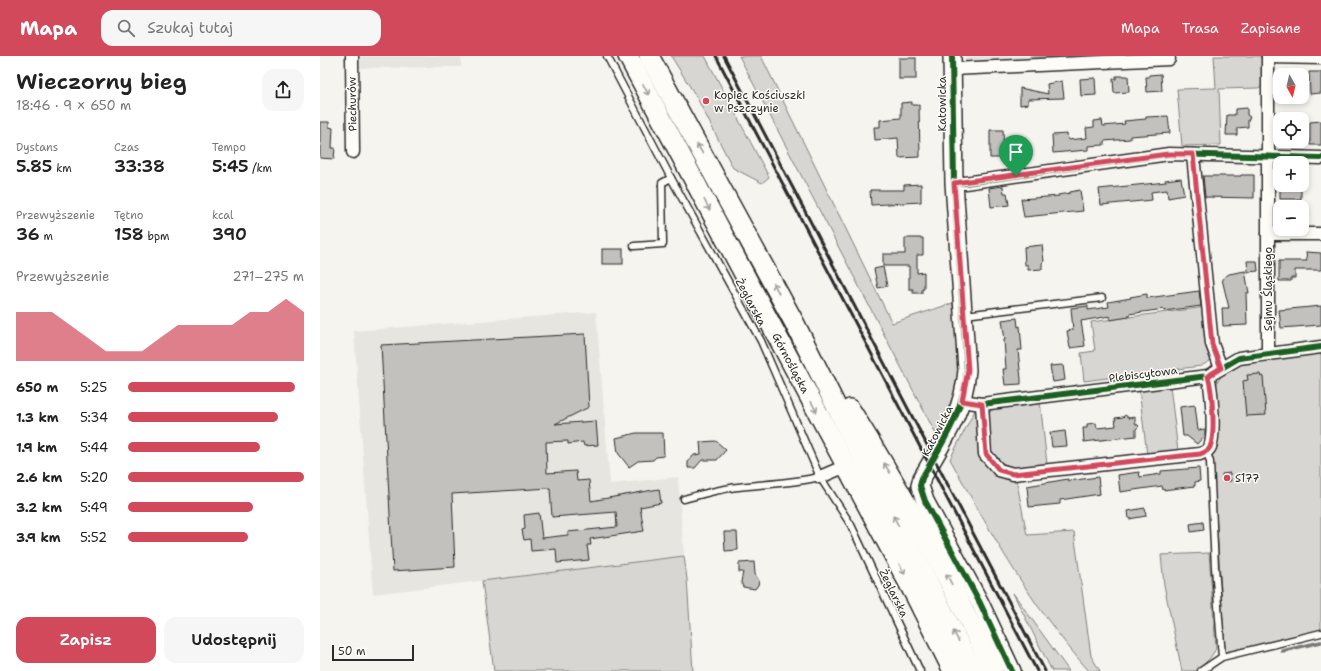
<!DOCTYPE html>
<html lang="pl">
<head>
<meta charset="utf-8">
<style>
	:root { --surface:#fff; --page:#f6f6f6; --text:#222; --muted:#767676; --accent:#d1495b }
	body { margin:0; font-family:"Shantell Sans",sans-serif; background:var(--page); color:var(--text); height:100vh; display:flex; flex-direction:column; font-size:15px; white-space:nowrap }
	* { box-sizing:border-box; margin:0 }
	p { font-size:13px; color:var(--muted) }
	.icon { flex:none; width:22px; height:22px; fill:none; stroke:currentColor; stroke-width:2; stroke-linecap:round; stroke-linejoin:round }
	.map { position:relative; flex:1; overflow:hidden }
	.sheet { display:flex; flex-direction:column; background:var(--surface); width:320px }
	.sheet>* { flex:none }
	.needle { width:26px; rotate:172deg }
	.buttons { position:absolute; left:953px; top:12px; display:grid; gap:8px }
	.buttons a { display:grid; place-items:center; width:36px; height:36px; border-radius:8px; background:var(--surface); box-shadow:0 2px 6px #0003; font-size:20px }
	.scale { position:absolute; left:12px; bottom:10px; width:82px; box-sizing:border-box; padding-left:4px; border:2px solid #2b2b2b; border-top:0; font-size:11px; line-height:14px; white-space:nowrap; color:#2b2b2b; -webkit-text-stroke:3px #fdfcf7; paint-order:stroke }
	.pin { position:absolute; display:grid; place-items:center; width:34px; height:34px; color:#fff; margin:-41px -17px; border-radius:50% 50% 50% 0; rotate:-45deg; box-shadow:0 0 4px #0007 }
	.pin .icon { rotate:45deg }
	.round { display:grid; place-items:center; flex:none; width:42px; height:42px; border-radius:12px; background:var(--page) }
	.headline { display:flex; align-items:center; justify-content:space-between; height:68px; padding:0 16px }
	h1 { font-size:22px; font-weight:600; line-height:30px }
	.figures { display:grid; grid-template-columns:repeat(3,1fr); gap:6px; height:68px; padding:4px 16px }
	.figures div { display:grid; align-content:center }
	.figures b { font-size:17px; font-weight:600 }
	.figures small { font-size:11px; font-weight:400 }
	.figures p { font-size:11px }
	.chart { height:112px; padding:8px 16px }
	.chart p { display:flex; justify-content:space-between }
	.chart svg { width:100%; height:72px; margin-top:4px; fill:var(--accent); opacity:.7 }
	.button { display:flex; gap:8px; margin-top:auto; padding:8px 16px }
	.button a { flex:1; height:46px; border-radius:12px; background:var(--accent); color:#fff; font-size:16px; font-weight:600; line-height:46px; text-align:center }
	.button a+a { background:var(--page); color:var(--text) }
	ul { padding:0 16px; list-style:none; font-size:13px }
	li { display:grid; grid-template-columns:64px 48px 1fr; align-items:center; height:30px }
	li i { height:10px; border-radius:5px; background:var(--accent) }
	header { display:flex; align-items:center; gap:24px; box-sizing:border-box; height:56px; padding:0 20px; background:var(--accent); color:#fff }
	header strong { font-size:19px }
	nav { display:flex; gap:22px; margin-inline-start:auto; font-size:14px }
	.search { width:280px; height:36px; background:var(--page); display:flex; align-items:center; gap:10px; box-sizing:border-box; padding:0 14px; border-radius:12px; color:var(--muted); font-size:15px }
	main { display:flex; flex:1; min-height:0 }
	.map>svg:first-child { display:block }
	.built { fill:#e6e5e0 }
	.green { fill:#d7d6d2; stroke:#81807e }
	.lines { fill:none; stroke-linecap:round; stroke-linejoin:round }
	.stream { stroke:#797877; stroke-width:3.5 }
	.building { fill:#c2c1be; stroke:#2b2b2b }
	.lane-casing { stroke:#2b2b2b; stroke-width:9 }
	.street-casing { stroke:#2b2b2b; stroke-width:15 }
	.secondary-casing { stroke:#2b2b2b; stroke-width:20 }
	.primary-casing { stroke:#2b2b2b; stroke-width:22 }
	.lane { stroke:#fdfcf7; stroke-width:6 }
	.street { stroke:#fdfcf7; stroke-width:12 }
	.secondary { stroke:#fdfcf7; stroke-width:17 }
	.primary { stroke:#fdfcf7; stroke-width:19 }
	.rail { stroke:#2b2b2b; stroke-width:3 }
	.cycleway-casing { stroke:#fdfcf7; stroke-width:8 }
	.cycleway { stroke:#1b5e20; stroke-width:6 }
	.oneway { stroke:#9e9e9b }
	.route-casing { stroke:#fff; stroke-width:8 }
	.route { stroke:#d1495b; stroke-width:5 }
	.poi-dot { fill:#d1495b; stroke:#fdfcf7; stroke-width:1.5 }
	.labels { text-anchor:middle; stroke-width:3; stroke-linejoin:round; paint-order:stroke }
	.poi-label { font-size:11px; fill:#2b2b2b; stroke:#fdfcf7; text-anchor:start }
	.street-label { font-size:11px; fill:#2b2b2b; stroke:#fdfcf7 }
</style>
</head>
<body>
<header>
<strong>Mapa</strong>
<div class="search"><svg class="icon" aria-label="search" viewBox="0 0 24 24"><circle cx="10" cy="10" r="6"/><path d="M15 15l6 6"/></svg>Szukaj tutaj</div>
<nav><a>Mapa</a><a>Trasa</a><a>Zapisane</a></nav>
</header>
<main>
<section class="sheet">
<div class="headline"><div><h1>Wieczorny bieg</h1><p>18:46 · 9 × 650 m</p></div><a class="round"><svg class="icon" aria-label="share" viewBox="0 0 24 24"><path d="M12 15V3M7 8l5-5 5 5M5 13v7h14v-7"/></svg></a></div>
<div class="figures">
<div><p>Dystans</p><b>5.85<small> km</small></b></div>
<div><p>Czas</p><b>33:38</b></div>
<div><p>Tempo</p><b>5:45<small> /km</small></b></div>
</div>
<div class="figures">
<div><p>Przewyższenie</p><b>36<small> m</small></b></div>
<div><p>Tętno</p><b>158<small> bpm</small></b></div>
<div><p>kcal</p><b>390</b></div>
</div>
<div class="chart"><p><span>Przewyższenie</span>271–275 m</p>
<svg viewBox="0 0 160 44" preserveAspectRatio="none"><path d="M0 44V14L10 14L20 14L30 22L40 30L50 38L60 38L70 38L80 30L90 22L100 22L110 22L120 22L130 14L140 14L150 6L160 14V44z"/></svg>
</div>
<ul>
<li><b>650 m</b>5:25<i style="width:95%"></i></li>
<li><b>1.3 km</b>5:34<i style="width:85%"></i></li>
<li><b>1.9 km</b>5:44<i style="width:75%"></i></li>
<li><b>2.6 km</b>5:20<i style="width:100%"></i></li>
<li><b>3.2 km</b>5:49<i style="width:71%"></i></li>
<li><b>3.9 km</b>5:52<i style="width:68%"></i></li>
</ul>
<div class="button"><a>Zapisz</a><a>Udostępnij</a></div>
</section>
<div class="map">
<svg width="1001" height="615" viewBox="0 0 1001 615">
	<rect width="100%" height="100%" fill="#f5f4ef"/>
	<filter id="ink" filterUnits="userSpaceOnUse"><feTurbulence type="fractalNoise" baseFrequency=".025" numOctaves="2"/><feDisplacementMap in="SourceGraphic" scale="8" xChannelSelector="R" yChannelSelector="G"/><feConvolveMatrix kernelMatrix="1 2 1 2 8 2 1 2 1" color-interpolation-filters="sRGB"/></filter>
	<g filter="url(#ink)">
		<g class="built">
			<polygon points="41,0 141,0 141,11 40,12"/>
			<polygon points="645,0 710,0 710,6 645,8"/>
			<polygon points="276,256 290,428 358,421 364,500 53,538 34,275"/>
		</g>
		<g class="green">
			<polygon points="351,0 385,0 449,121 442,127 413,112 377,42"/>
			<polygon points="419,0 441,0 572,267 633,247 642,328 618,382"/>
			<polygon points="710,0 772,0 772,2 710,6"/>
			<polygon points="894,0 943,0 943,30 938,32 899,33 901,89 862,90 857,33 896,32"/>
			<polygon points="886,251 893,303 881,310 764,325 761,297 775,295 771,266"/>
			<path d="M1001,297v277l-96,22 -13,-202 5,-67c4,-9 13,-15 22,-19z"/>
			<polygon points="850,330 858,395 827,399 819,333"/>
			<path d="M720,345l7,63c-24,5 -39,8 -58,-12l-2,-36 7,-9z"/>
			<path d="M660,353l3,48 33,21 11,57 47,-3 17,124 9,15h-11c-57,-64 -98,-137 -139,-212l25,-49z"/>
			<polygon points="889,497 896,593 890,602 877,615 862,615 844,529 841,499"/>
			<polygon points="364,500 367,523 373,615 174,615 162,525"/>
			<polygon points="693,537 749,615 732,615"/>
		</g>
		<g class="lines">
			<polyline class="stream" points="962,595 1001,586"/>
		</g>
		<g class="building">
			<rect x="579" y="2" width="17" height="21"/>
			<polygon points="989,16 1001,16 1001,37 990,38"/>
			<polygon points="841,18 842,35 827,36 826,21 829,21 829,19"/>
			<polygon points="796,20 808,20 809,36 794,37 793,23 796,23"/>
			<polygon points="775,22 776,39 761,40 760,23"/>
			<polygon points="742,25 744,42 708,43 708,48 700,49 700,32 728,38 727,28"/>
			<polygon points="592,46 592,49 599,49 600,101 579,102 578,82 555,84 554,71 560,71 560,64 581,62 581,47"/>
			<polygon points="927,52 927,59 930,61 928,64 928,71 917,72 917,79 906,79 907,59 915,59 915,53"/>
			<polygon points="848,60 850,77 810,80 810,83 784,85 784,89 768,90 768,94 733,97 732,79 747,78 748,84 767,82 766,72 774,71 774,65 782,64 783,70 805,68 804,65 826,63 826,61"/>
			<polygon points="1001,65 1001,89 990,89 990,66"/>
			<polygon points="0,66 9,66 9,71 13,72 12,92 15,92 14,103 0,102"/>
			<polygon points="670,74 683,74 684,102 670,102"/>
			<polygon points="921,119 934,119 934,142 885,141 883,120 921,120"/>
			<polygon points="861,122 864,139 848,142 847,134 831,136 832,144 781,149 779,133 846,126 845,124"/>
			<polygon points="601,128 601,146 551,149 550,134 584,134 584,129"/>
			<polygon points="960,129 981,131 981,143 960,143"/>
			<polygon points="683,130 684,137 687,137 689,149 671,151 669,132"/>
			<polygon points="760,134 763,155 704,161 701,143 739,140 738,139 750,137 750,136"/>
			<polygon points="585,182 603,182 603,199 597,199 597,217 604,216 604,233 602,233 602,237 593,237 593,233 589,233 589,210 563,210 563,198 585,198"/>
			<polygon points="722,189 724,205 722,207 722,213 708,214 708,209 705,209 704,191"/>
			<rect x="282" y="193" width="21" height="15"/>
			<polygon points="986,196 1001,197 1001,214 975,214 975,222 971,222 971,225 959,225 959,205 987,205"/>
			<polygon points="927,205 937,205 938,215 928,216"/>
			<polygon points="563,211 567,230 558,232 554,213"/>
			<polygon points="925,215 929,237 926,237 927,269 903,270 902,252 909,252 902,223 909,218"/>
			<polygon points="879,235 881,250 844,255 844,253 809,258 809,261 790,264 790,260 761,265 765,290 750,292 747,275 753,274 751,252 768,250 768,254 789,251 788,246 811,242 810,241 827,238 827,242"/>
			<polygon points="1001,250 1001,269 961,272 959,254"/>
			<polygon points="697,262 698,271 700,270 702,294 698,294 701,323 701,328 685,329 683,313 686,313 684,284 685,284 682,264"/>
			<polygon points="265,278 269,351 235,368 276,365 278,389 264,390 263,386 248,388 248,385 226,386 227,417 256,415 257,425 269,424 271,445 339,433 341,447 320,451 324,475 270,483 271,489 267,489 269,504 237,507 236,493 211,495 210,483 204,484 202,474 205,473 204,459 219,457 222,482 248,479 248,476 297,471 296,456 232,461 230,432 132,438 135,511 73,515 61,289"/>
			<polygon points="743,309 745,324 733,326 730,310"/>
			<polygon points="940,318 941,321 943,320 946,359 926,360 923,325 928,324 927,319"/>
			<polygon points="875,349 878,374 885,373 885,379 877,388 867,380 863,380 860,351"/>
			<polygon points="805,359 809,362 815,361 815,367 819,370 816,373 816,380 764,386 763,372 767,372 767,368 776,367 777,372 796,370 795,362 803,361"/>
			<polygon points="745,375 747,390 732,391 730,377"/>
			<polygon points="316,377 343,377 344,400 336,401 333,404 318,405 309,411 298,397 296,382"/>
			<polygon points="396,385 406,394 397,404 382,404 375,412 368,412 368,406 374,399 381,398 380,386"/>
			<polygon points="879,412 880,425 875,426 875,430 843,434 842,430 800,436 798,419 819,416 820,421 841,418 841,415"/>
			<polygon points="910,417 911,425 903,426 902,418"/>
			<polygon points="778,421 780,438 740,444 740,448 709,451 707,430 748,423 748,425"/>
			<polygon points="825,452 826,460 809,463 808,455"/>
			<polygon points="883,466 884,474 871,476 870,468"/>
			<polygon points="404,476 417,476 418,494 405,495"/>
			<polygon points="434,506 435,518 439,525 438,529 435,533 423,531 421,526 423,516 419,516 419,507"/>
		</g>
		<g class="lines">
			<defs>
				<g id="lane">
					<polyline points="287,0 351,122 441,285 500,421 531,469 600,615"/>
					<polyline points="314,190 343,188 342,127 351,122"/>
					<polyline points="645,259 782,242"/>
					<polyline points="887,396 890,406 895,511 902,601"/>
					<path d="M364,443c18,-5 35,-10 54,-12 28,-3 55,-4 82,-10"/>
					<polyline points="881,615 902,601 1001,577"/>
				</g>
				<g id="street">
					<polyline points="32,0 33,96"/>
					<polyline points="948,1 1001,2"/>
					<polyline points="632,13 849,3"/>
					<polyline points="873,99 892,288 901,312"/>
					<polyline points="634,127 645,127 849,98 1001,102"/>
					<polyline points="948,178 1001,178"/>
					<polyline points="948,297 948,0"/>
					<polyline points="642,345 662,348 888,320 919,302 1001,291"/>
					<path d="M662,348l3,50 14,16 14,4 187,-20c4,-2 8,-2 10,-7 5,-13 2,-57 -2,-71"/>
					<polyline points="500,421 526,410"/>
				</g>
				<path id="secondary" d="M632,0l2,127 13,187c-3,42 -25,73 -45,108l-2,8 5,15 55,102 32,68"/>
				<g id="primary">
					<polyline points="308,0 595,539 633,615"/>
					<polyline points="329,0 474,266 524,366 607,524 653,615"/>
					<path d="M530,353c53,85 101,171 143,262"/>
				</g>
			</defs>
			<use href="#lane" class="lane-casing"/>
			<use href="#street" class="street-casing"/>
			<use href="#secondary" class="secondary-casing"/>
			<use href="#primary" class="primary-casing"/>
			<use href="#lane" class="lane"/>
			<use href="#street" class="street"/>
			<use href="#secondary" class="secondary"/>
			<use href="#primary" class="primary"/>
			<g class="rail">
				<polyline points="396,0 717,615"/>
				<polyline points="404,0 725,615"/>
			</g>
			<defs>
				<g id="cycleway">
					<path d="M632,0l2,127 13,187c-3,42 -25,73 -45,108l-2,8 5,15 55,102 32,68"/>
					<polyline points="634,127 645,127 849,98 1001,102"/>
					<polyline points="642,345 662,348 888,320 919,302 1001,291"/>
				</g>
			</defs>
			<use href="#cycleway" class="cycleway-casing"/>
			<use href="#cycleway" class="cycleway"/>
		</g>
		<defs><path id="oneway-shaft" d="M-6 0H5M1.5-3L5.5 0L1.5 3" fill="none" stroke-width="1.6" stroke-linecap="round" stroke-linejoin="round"/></defs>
		<g class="oneway">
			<use href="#oneway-shaft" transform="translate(326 34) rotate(62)"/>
			<use href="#oneway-shaft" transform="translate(380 93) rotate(-119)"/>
			<use href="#oneway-shaft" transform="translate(387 149) rotate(62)"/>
			<use href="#oneway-shaft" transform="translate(456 232) rotate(-119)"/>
			<use href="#oneway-shaft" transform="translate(494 351) rotate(62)"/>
			<use href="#oneway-shaft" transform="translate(567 412) rotate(-122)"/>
			<use href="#oneway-shaft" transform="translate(576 465) rotate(-118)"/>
			<use href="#oneway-shaft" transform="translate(582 513) rotate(62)"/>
			<use href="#oneway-shaft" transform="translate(629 523) rotate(-118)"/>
			<use href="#oneway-shaft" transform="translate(636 580) rotate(-117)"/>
		</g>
	</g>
	<g class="lines" filter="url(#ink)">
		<defs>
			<path id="route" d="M848,98h25l19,190 9,24 -13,8c4,14 8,58 2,71 -2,5 -6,5 -10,7l-187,20 -14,-4 -13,-16 -4,-50 -20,-3 6,-31 -14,-187z"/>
		</defs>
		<use href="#route" class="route-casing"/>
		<use href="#route" class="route"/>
	</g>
	<g class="poi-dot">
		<circle cx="386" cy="45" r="4"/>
		<circle cx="907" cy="422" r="4"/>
	</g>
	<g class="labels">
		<g class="poi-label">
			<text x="394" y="43">Kopiec Kościuszki<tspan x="394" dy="13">w Pszczynie</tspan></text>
			<text x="915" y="426">S177</text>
		</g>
		<g class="street-label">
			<text transform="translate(32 48) rotate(-91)" y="4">Piechurów</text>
			<text transform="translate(622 48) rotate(-90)" y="4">Katowicka</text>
			<text transform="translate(948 233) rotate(-90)" y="4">Sejmu Śląskiego</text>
			<text transform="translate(431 246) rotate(62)" y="4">Żeglarska</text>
			<text transform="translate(471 307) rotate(62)" y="4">Górnośląska</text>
			<text transform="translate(823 318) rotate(-7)" y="4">Plebiscytowa</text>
			<text transform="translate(617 375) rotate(-63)" y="4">Katowicka</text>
			<text transform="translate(574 537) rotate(64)" y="4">Żeglarska</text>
		</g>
	</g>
</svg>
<div class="buttons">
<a><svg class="needle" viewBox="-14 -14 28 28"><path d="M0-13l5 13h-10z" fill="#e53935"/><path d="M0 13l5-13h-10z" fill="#767676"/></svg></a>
<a><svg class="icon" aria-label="locate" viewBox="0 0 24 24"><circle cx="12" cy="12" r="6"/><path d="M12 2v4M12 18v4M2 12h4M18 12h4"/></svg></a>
<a>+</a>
<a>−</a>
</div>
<div class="scale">50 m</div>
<div class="pin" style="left:696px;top:120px;background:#1e9e55"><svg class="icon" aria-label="arrive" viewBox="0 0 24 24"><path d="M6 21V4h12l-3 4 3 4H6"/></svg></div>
</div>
</main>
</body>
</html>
